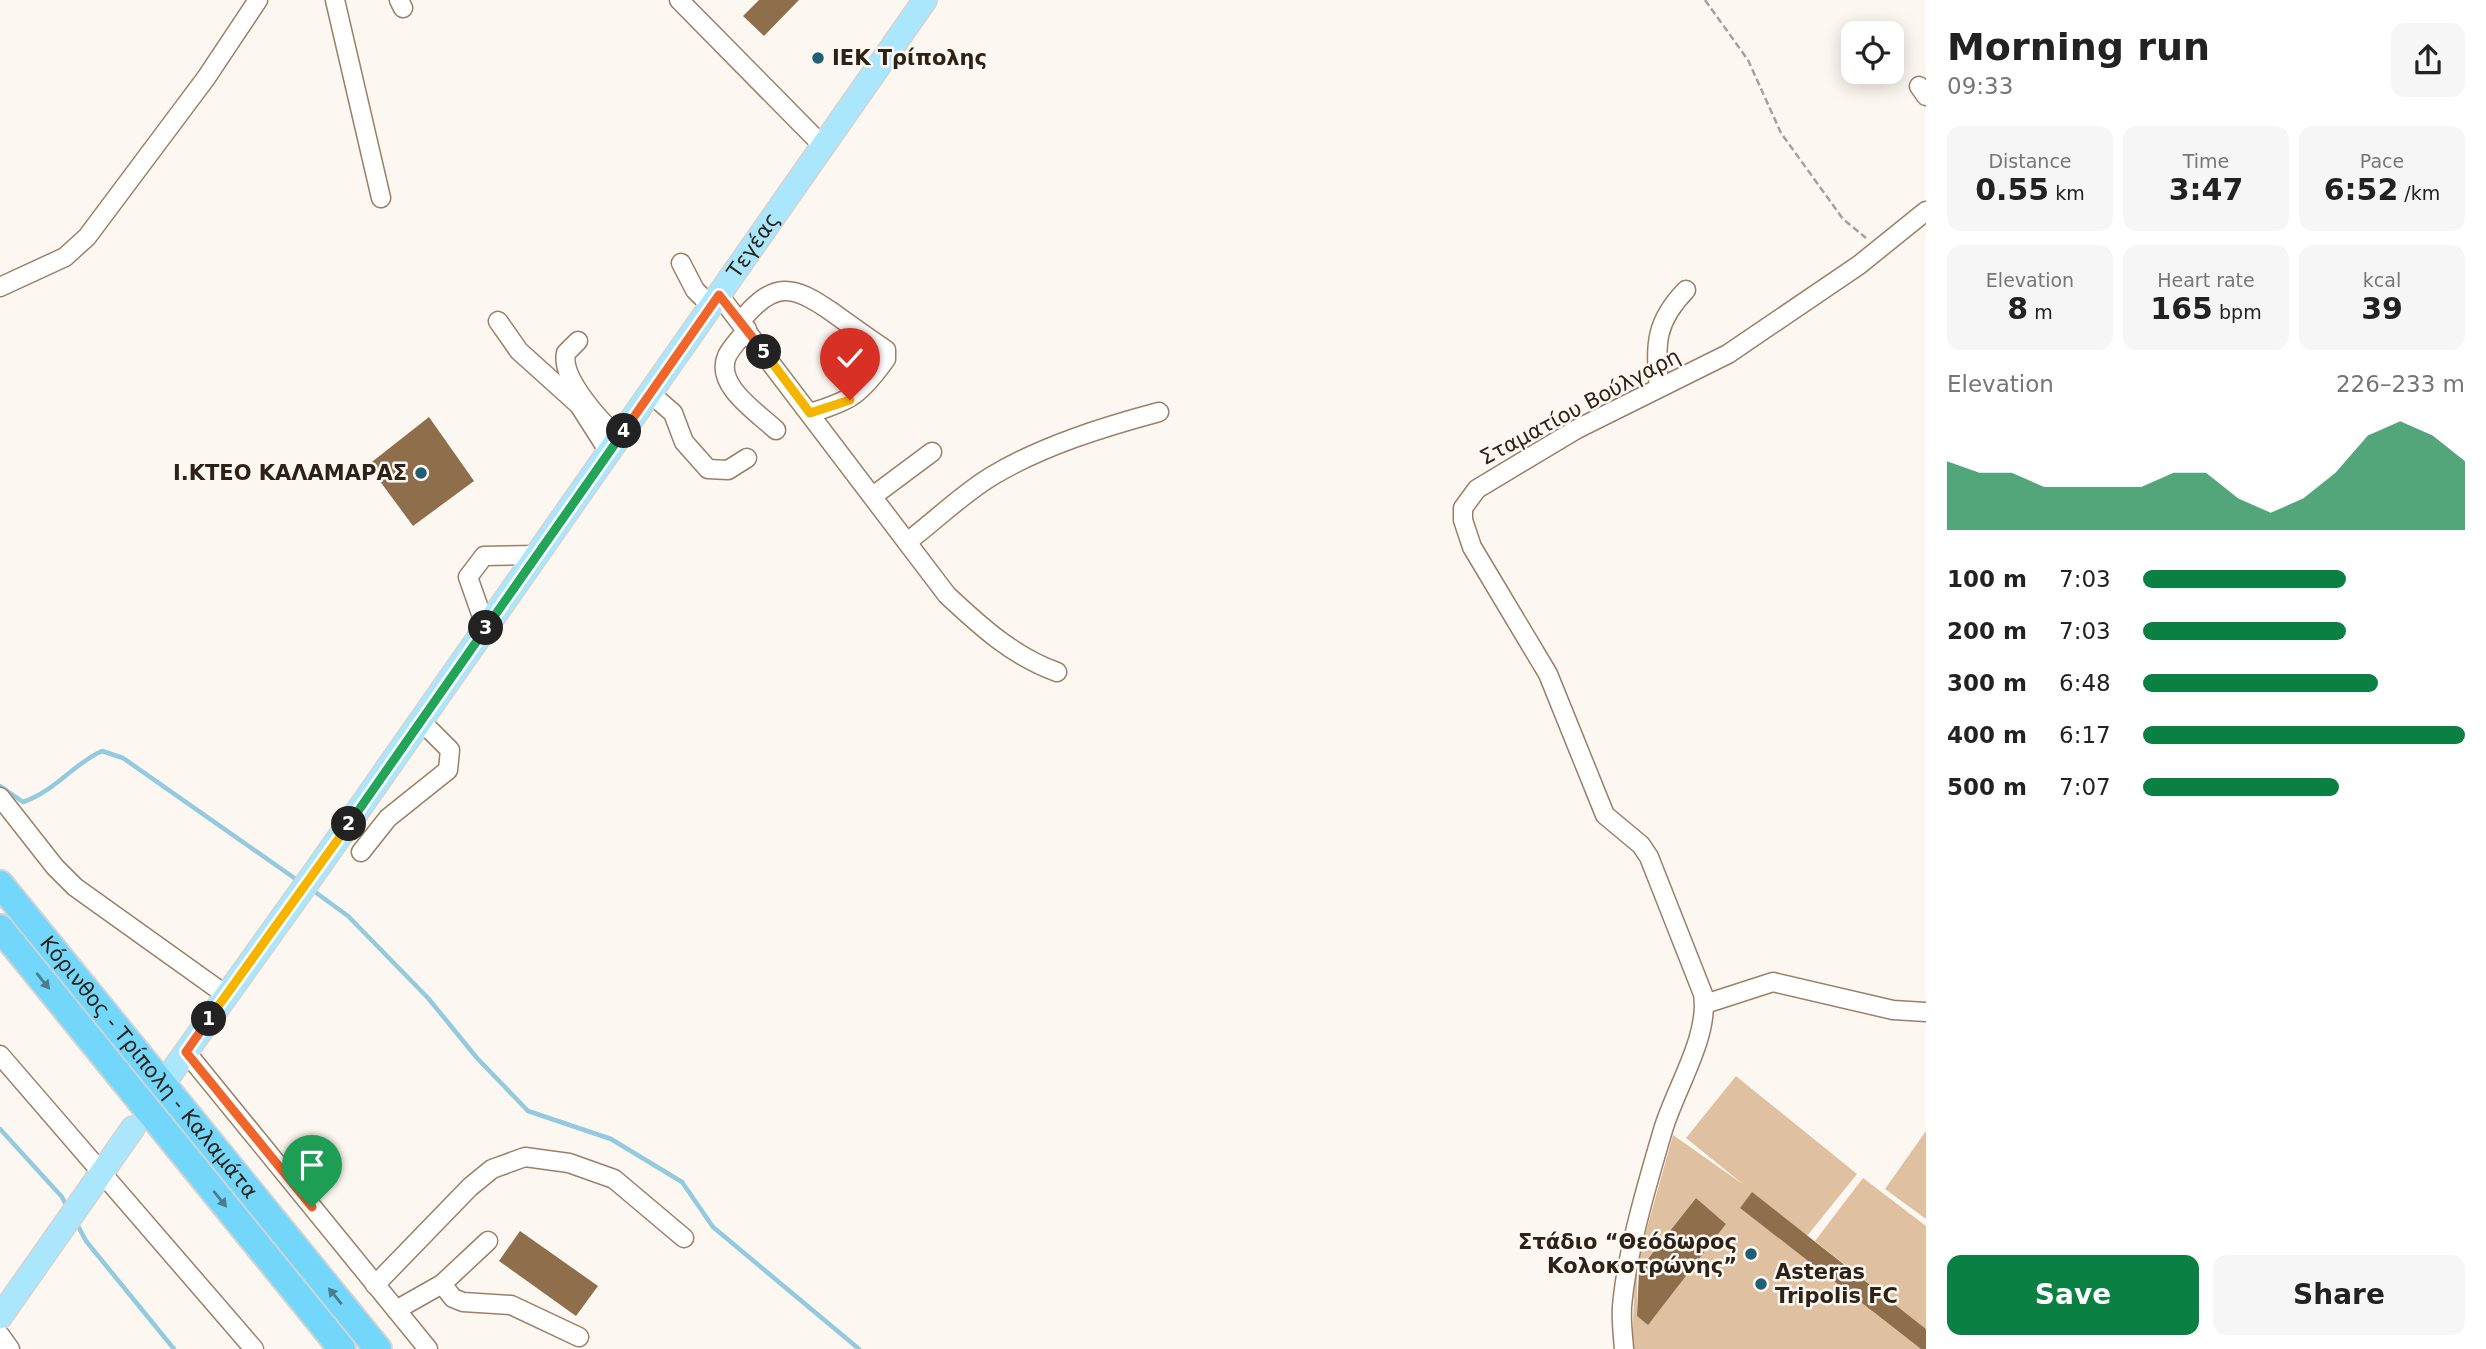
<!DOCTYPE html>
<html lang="en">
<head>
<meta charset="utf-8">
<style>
	:root { --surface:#fff; --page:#f6f6f6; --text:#222; --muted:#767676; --accent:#0b8043 }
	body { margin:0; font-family:"DejaVu Sans",sans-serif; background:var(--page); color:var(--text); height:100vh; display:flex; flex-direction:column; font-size:26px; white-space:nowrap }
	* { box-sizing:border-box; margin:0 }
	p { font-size:23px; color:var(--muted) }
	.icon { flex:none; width:38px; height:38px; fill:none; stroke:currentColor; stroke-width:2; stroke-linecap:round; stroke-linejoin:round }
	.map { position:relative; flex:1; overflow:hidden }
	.panel { display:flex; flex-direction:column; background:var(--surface); width:560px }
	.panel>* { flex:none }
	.fabs { position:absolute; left:1841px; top:21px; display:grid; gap:14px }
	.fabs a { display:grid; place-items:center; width:63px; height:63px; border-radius:14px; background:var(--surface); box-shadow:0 4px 18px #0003; font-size:35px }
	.pin { position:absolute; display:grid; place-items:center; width:60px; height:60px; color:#fff; margin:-72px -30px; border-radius:50% 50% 50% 0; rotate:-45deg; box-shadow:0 0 7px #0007 }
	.pin .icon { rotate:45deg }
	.km { position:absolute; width:35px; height:35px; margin:-18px; border-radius:50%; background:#222; color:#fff; font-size:19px; line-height:35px; text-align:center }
	.round { display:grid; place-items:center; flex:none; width:74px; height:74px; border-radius:14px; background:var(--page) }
	.headline { display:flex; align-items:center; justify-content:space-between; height:119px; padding:0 21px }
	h1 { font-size:38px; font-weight:700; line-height:52px }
	.metrics { display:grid; grid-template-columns:repeat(3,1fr); gap:10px; height:119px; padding:7px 21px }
	.metrics div { display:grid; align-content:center; border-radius:14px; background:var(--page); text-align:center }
	.metrics b { font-size:30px; font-weight:700 }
	.metrics small { font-size:19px; font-weight:400 }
	.metrics p { font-size:19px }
	.chart { height:196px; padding:14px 21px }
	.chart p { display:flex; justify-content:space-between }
	.chart svg { width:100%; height:126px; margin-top:7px; fill:var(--accent); opacity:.7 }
	.button { display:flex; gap:14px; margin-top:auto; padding:14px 21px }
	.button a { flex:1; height:80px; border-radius:14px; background:var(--accent); color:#fff; font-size:28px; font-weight:700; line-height:80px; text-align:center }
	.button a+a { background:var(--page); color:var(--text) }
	ul { padding:0 21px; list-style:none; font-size:23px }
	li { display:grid; grid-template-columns:112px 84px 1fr; align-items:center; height:52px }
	li i { height:18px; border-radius:9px; background:var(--accent) }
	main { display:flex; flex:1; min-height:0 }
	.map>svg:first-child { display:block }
	.green { fill:#dfc0a0; fill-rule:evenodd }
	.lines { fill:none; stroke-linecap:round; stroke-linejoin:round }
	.stream { stroke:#93cadf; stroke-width:4.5 }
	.building { fill:#8f6e4c }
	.minor-casing { stroke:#9b8066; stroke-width:21 }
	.major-casing { stroke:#d5d3d1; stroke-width:26 }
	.highway-casing { stroke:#d5d3d1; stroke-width:30 }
	.path { stroke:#a8a199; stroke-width:2.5; stroke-dasharray:7 3.5; stroke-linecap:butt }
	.minor { stroke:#fff; stroke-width:18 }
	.major { stroke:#aae7fd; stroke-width:23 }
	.highway { stroke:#72d7fb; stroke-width:26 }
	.oneway { fill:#4f7c89 }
	.split-1-casing { stroke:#fff; stroke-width:14 }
	.split-2-casing { stroke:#fff; stroke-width:14 }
	.split-3-casing { stroke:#fff; stroke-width:14 }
	.split-4-casing { stroke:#fff; stroke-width:14 }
	.split-5-casing { stroke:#fff; stroke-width:14 }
	.split-6-casing { stroke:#fff; stroke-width:14 }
	.split-1 { stroke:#f0652b; stroke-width:9 }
	.split-2 { stroke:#f5b400; stroke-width:9 }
	.split-3 { stroke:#22a559; stroke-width:9 }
	.split-4 { stroke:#22a559; stroke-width:9 }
	.split-5 { stroke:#f0652b; stroke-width:9 }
	.split-6 { stroke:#f5b400; stroke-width:9 }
	.poi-dot { fill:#206075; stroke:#fdf7f1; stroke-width:2.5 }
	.labels { text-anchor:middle; stroke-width:5; stroke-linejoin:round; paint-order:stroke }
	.poi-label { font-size:21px; font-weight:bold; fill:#2c2217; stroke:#fdf7f1; text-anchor:start }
	.street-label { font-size:21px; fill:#2c2217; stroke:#fdf7f1 }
</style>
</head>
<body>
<main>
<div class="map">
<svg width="1926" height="1349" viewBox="0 0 1926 1349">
	<rect width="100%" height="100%" fill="#fdf7f1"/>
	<g class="green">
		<path d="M1736,1076l121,98 -50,62 97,75 -89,-70 48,-63 63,48v103l-42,-33 -12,15 49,38h-289l3,-78 38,-136 71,50 -58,-47zM1752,1193l118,116 -130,-101zM1696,1198l30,26 -78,100 -11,-8v-44z"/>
		<polygon points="1926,1131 1926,1219 1885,1189"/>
	</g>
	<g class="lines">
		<g class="stream">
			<path d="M0,786l23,16c31,-10 50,-38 79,-51l21,7 177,124"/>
			<polyline points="311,889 348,916 428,998 477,1058 528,1111 611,1139 682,1182 713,1227 859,1349"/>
			<polyline points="0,1129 62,1197 68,1209"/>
			<polyline points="76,1222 86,1241 174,1349"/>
		</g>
	</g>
	<g class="building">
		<polygon points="759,0 799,0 764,36 743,16"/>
		<polygon points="429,417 474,481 413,526 368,465"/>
		<polygon points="1752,1192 1926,1329 1926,1349 1921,1349 1740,1208"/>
		<polygon points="1696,1198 1726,1224 1648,1325 1637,1316 1639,1270"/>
		<polygon points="520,1231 598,1286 576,1316 499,1261"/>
	</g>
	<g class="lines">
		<defs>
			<g id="minor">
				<polyline points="335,0 381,198"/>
				<polyline points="399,0 403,8"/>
				<polyline points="679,0 823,146"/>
				<polyline points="1919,86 1926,96"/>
				<polyline points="681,263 695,290 711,306"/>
				<polyline points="0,287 65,257 87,237 206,78 258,0"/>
				<path d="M719,295l228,300c33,31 67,62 110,77"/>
				<polyline points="498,321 519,351 579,405 609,452"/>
				<path d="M741,321c33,-41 52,-36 91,-9 18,13 36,26 54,38v9c-25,35 -35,42 -76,54"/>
				<path d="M747,329c-6,9 -15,17 -20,27 -13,29 31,57 49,74"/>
				<path d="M578,341l-12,12c-6,25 35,69 53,85"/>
				<path d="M1659,388c-4,-44 -4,-66 27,-98"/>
				<polyline points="650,393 673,413 684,442 708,469 728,470 747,458"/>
				<polyline points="873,496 932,452"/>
				<path d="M907,542c28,-21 55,-48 85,-66 50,-30 111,-49 167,-64"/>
				<polyline points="486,628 468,577 484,556 537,555"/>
				<polyline points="0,797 55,867 75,887 226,995"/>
				<polyline points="361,852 388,818 448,770 450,750 421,721"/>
				<polyline points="1705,1004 1773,982 1893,1010 1926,1012"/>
				<polyline points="186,1052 428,1349"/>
				<polyline points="0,1055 254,1349"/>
				<polyline points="442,1284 453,1298 463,1302 511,1305 579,1337"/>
				<polyline points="375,1285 470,1187 492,1169 525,1157 569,1163 614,1179 684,1238"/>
				<polyline points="396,1310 442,1284 488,1241"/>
				<polyline points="0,1335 10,1349"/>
				<path d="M1624,1349c-1,-14 -3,-28 -2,-42 4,-52 26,-126 41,-177 12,-41 47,-94 40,-136l-54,-137 -8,-12 -36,-30 -57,-141 -76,-127 -9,-27v-12l14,-19 100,-60 151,-75 131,-89 67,-54"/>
			</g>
			<g id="major">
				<path id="s1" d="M171,1073l146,-204 608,-869"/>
				<polyline points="0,1317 133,1128"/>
			</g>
			<g id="highway">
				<path id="s2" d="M0,884l378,465"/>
				<polyline points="0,928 342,1349"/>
			</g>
		</defs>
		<use href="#minor" class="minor-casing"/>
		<use href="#major" class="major-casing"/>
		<use href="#highway" class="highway-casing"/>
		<polyline class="path" points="1705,0 1748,60 1781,133 1843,219 1866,238"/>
		<use href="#minor" class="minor"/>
		<use href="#major" class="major"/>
		<use href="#highway" class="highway"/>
	</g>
	<defs><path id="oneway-solid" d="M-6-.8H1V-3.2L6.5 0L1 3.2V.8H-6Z" transform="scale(1.75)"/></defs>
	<g class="oneway">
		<use href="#oneway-solid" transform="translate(43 981) rotate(51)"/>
		<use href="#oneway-solid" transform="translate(220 1199) rotate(51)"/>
		<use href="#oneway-solid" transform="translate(335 1296) rotate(-129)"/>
	</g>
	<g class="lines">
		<defs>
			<polyline id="split-1" points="209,1019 186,1052 312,1207"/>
			<polyline id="split-2" points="209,1019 349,824"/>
			<polyline id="split-3" points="349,824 486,628"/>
			<polyline id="split-4" points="486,628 624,431"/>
			<polyline id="split-5" points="624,431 719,295 764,352"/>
			<polyline id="split-6" points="764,352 810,413 850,400"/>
		</defs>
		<use href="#split-1" class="split-1-casing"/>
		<use href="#split-2" class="split-2-casing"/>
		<use href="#split-3" class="split-3-casing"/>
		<use href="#split-4" class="split-4-casing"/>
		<use href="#split-5" class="split-5-casing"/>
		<use href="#split-6" class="split-6-casing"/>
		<use href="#split-1" class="split-1"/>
		<use href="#split-2" class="split-2"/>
		<use href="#split-3" class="split-3"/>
		<use href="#split-4" class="split-4"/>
		<use href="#split-5" class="split-5"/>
		<use href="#split-6" class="split-6"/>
	</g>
	<g class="poi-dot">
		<circle cx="818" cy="58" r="7"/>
		<circle cx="421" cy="473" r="7"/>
		<circle cx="1751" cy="1254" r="7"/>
		<circle cx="1761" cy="1284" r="7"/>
	</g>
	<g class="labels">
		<g class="poi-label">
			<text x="832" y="65">ΙΕΚ Τρίπολης</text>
			<text x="407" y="480" text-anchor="end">Ι.ΚΤΕΟ ΚΑΛΑΜΑΡΑΣ</text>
			<text x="1737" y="1249" text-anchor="end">Στάδιο “Θεόδωρος<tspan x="1737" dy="24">Κολοκοτρώνης”</tspan></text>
			<text x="1775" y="1279">Asteras<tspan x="1775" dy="24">Tripolis FC</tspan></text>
		</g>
		<g class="street-label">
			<text dy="7" stroke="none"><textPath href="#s1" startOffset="1012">Τεγέας</textPath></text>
			<text transform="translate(1580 407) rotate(-28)" y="7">Σταματίου Βούλγαρη</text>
			<text dy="7" stroke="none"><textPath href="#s2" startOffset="236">Κόρινθος - Τρίπολη - Καλαμάτα</textPath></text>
		</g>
	</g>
</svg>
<div class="fabs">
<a><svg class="icon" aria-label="locate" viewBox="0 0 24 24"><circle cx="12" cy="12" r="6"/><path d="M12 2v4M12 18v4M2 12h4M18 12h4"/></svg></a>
</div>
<div class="pin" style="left:312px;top:1207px;background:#1e9e55"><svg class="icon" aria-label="arrive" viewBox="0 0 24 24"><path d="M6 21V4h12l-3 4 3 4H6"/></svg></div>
<div class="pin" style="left:850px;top:400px;background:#d93025"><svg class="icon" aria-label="check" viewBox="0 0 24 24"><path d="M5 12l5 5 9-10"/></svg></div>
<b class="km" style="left:209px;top:1019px">1</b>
<b class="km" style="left:349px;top:824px">2</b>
<b class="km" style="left:486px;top:628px">3</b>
<b class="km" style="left:624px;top:431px">4</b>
<b class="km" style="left:764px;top:352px">5</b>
</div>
<section class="panel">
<div class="headline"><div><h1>Morning run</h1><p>09:33</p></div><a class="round"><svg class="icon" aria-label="share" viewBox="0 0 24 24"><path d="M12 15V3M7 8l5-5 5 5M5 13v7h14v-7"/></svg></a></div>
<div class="metrics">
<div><p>Distance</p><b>0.55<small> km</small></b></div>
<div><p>Time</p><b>3:47</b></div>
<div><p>Pace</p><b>6:52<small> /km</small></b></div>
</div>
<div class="metrics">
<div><p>Elevation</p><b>8<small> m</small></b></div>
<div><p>Heart rate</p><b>165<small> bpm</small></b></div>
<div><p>kcal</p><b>39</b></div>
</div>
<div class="chart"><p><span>Elevation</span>226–233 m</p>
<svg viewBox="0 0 160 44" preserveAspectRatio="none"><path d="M0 44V20L10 24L20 24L30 29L40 29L50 29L60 29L70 24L80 24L90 33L100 38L110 33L120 24L130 11L140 6L150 11L160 20V44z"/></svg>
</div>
<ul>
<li><b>100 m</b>7:03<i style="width:63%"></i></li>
<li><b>200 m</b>7:03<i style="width:63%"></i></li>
<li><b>300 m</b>6:48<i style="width:73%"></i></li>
<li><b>400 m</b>6:17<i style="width:100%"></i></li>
<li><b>500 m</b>7:07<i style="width:61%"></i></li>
</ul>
<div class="button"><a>Save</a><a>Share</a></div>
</section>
</main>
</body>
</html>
